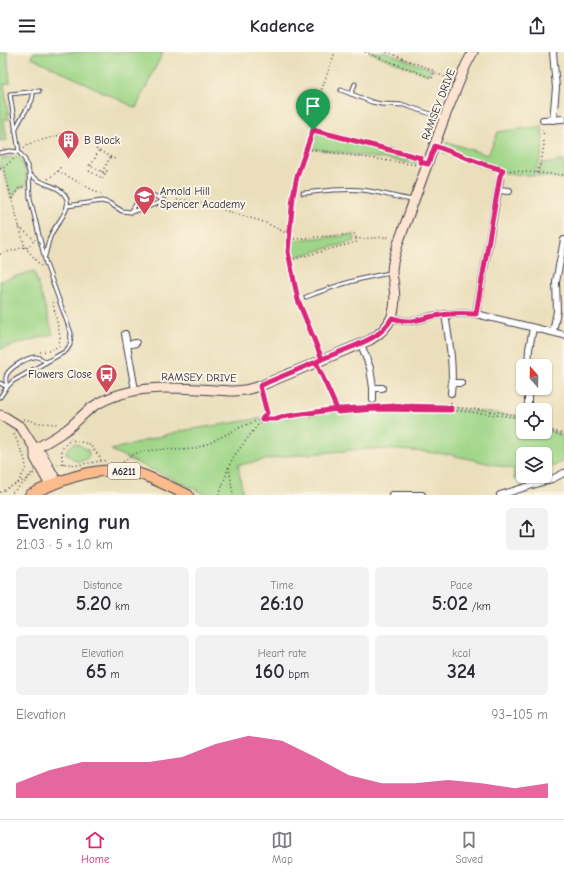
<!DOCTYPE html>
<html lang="en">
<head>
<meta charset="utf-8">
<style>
	:root { --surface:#fff; --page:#f2f2f3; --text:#2b2b33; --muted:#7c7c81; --line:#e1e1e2; --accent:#db2777 }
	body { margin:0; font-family:"Comic Neue",sans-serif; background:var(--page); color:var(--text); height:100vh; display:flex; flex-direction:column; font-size:15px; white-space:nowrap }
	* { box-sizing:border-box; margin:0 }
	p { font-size:13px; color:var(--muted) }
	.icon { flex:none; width:22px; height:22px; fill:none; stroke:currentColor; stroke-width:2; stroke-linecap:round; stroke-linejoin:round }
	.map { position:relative; height:443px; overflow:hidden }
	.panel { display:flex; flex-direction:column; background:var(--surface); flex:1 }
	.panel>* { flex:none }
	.needle { width:26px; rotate:340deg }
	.tools { position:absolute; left:516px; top:307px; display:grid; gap:8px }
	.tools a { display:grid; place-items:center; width:36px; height:36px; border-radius:6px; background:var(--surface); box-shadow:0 1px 3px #0004; font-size:20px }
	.pin { position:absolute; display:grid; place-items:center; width:34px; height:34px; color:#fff; margin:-41px -17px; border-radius:50% 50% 50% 0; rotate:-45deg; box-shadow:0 0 4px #0007 }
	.pin .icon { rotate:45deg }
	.round { display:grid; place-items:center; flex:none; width:42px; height:42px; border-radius:6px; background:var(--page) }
	.head { display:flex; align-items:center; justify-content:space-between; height:68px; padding:0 16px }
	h1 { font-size:22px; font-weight:800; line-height:30px }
	.figures { display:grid; grid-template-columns:repeat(3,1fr); gap:6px; height:68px; padding:4px 16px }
	.figures div { display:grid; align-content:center; border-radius:6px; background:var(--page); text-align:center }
	.figures b { font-size:20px; font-weight:800 }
	.figures small { font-size:11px; font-weight:400 }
	.figures p { font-size:11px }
	.chart { height:112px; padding:8px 16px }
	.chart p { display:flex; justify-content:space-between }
	.chart svg { width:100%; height:72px; margin-top:4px; fill:var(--accent); opacity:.7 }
	header { display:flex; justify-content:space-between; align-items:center; height:52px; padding:0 16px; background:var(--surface); font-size:18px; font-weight:800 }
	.tabs { display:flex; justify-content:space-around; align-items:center; height:56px; border-top:1px solid var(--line); background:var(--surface); font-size:11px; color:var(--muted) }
	.tabs a { display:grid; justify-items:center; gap:2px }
	.tabs .selected { color:var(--accent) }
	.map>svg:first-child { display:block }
	.green { fill:#9ed587; stroke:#607c61 }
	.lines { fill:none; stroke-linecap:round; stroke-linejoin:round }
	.lane-casing { stroke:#403e4e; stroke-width:5 }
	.street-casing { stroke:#403e4e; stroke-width:8 }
	.secondary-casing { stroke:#403e4e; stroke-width:11 }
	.primary-casing { stroke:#403e4e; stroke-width:12 }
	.path { stroke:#403e4e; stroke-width:1.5; stroke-dasharray:1 3; stroke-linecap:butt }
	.lane { stroke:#fff; stroke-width:3 }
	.street { stroke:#fff; stroke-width:6 }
	.secondary { stroke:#fde4d1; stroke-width:9 }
	.primary { stroke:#fbbb8c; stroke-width:10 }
	.route-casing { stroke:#fff; stroke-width:8 }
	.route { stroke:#db2777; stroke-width:5 }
	.labels { text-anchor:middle; stroke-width:4; stroke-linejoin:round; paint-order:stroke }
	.shield { fill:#fcf5e5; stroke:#63616e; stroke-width:1 }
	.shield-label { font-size:10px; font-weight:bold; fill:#22223b }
	.street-label { font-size:11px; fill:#22223b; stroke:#fcf5e5 }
	.poi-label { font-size:11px; fill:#22223b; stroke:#fcf5e5; text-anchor:start }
</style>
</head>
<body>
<header><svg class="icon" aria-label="menu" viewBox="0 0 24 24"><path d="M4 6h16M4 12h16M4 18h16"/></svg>Kadence<svg class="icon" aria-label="share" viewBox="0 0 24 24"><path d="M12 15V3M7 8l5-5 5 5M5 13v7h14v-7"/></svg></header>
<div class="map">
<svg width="564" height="443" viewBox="0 0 564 443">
	<rect width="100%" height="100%" fill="#fcf5e5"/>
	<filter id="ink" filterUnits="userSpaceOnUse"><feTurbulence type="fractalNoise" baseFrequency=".025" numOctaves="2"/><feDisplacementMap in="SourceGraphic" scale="8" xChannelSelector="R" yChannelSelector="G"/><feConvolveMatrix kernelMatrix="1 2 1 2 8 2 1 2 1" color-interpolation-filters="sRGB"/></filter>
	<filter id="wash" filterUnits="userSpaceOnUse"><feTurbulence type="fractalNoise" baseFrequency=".012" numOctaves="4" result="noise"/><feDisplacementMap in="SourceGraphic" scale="16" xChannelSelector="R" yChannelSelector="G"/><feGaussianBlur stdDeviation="0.9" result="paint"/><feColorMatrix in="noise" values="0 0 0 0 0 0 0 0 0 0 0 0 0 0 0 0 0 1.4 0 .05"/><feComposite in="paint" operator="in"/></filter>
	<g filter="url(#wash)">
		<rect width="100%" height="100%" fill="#ebdfbb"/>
		<g class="green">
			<polygon points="0,0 7,0 10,31 4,32 9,67 4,68 7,88 0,89"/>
			<polygon points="34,0 163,0 136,56 31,5"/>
			<polygon points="369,0 386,0 431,17 428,23"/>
			<polygon points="542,74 543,94 541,105 534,124 498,120 443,100 447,90 488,103 498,80"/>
			<polygon points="314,80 420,107 418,112 308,96"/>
			<polygon points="17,104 22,109 26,120 27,133 19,136 12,147 3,116 0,117 0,107"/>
			<polygon points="555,109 564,109 564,127 537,124 542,111 555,111"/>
			<polygon points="354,183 355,189 291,206 290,199 291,188"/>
			<polygon points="34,219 53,282 0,297 0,229"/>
			<polygon points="399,355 446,356 483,360 523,365 523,380 545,380 545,377 564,384 564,408 556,413 545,418 545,402 523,402 523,424 526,424 514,427 514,417 447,402 401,398 374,397 365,397 286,404 238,413 243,443 208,443 131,408 111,398 180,379 269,365 274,367 348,358"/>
			<polygon points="75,391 88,398 89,403 87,407 79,410 73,407 66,401 67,397"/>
		</g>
	</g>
	<g filter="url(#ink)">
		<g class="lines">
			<defs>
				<g id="lane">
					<polyline points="341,38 372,50 381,52 404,53 443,66"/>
					<polyline points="351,42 355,32"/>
					<path d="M15,78c3,-6 6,-12 10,-18 4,-7 9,-11 8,-21"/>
					<polyline points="19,100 10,42 39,39"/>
					<polyline points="0,101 10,99 19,100 25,108 29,120 30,146 46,212 71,281 70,293 66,299 13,329 7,335 0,345"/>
					<path d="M30,123c4,3 9,6 14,8 5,2 12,4 17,8 17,14 -4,30 -10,44 -3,7 -4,14 -6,21"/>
					<path d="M303,141c20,-2 40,-5 59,-3 17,2 33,7 50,10"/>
					<polyline points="67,154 102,149 109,151 122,159 131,160 165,149 144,139 131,160"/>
					<path d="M306,245c28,-11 56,-20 85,-24"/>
					<polyline points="0,331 7,335"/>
					<path d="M7,335c-1,-4 -2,-10 0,-13 4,-7 20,-16 27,-17 5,-1 9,3 12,5"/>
				</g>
				<g id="street">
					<polyline points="553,0 556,36 553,68"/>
					<polyline points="543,68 563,67"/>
					<polyline points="498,138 509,139"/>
					<path d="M445,262c4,26 9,53 6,79"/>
					<polyline points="476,262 500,127"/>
					<path d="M392,266c5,1 10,3 15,3 8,1 17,-3 25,-5 14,-2 29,-3 44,-2l88,21"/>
					<polyline points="553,280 557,259 556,230 564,188"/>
					<polyline points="125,282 135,338"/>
					<polyline points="361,292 370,316 373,336 373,348"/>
					<polyline points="127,293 136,291"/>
					<polyline points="528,314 529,297 533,276"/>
					<polyline points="452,331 461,331"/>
					<polyline points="373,336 382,336"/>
					<polyline points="527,358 528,351 528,336"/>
					<polyline points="392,443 422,443"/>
					<polyline points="500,443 552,427 564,421"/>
				</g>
				<g id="secondary">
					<polyline points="0,363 5,365 21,375 35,397 35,406 50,433"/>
					<path d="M35,397c10,-6 21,-12 31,-19 10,-7 17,-17 28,-24 41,-26 93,-17 140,-15l11,-1 15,-4 110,-46c22,-13 27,-29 24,-53 0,-5 -2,-10 -2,-15 0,-11 4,-21 7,-31l45,-122 22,-54 7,-13"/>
					<polyline points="35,397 42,403 57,430"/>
				</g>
				<path id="primary" d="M30,443c31,-16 72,-31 107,-22 17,5 34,15 51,22"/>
			</defs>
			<use href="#lane" class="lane-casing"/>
			<use href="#street" class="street-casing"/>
			<use href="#secondary" class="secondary-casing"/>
			<use href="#primary" class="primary-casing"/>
			<g class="path">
				<polyline points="365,0 432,26 434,21"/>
				<polyline points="387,0 435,19 434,21 451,27"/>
				<polyline points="313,78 421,106"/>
				<polyline points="24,96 28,92 60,83 63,80"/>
				<polyline points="96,97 115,107 116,106"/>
				<polyline points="307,97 417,113"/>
				<polyline points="443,97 486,113 503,118"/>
				<polyline points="89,113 104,121 106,119 107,119 102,127"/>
				<polyline points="91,114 99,98"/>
				<polyline points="0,117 3,116 16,105"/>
				<polyline points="58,119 102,143"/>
				<polyline points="89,119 102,126"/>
				<polyline points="503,119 503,118 564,123"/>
				<polyline points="102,120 111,104"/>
				<polyline points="537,121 542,106 544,92 543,74"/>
				<polyline points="48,127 58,119 61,114"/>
				<polyline points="12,147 19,136 25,134"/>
				<polyline points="177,148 185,148 203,152 264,170 286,181 289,182"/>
				<polyline points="19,175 35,188"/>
				<polyline points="290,187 355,182 356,186"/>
				<polyline points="25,195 41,214"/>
				<polyline points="27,196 34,189"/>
				<polyline points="0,202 25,195 3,116"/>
				<polyline points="290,208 357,190 356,187 387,185 391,186"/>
				<polyline points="40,300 49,299 59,294 60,284 52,247"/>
				<polyline points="319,300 299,248 288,200 293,144 297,124 313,79 315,59 319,45 335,0"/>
				<polyline points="319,317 337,358"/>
				<polyline points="451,355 451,347"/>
				<path d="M279,366l2,-1c54,-8 109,-13 164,-10 26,1 52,5 78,9"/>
				<polyline points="24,367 39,371 56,372 57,373"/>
				<polyline points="545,376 564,382"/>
				<polyline points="545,378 564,384"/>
				<polyline points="70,386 72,388 89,392 100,405 101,409"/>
				<polyline points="123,410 134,402 144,399 166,397 179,398 194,397 207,392 243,374 259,368 282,367 338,360 374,357 451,358 523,366"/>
				<path d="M63,412c-2,-13 -3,-16 8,-24"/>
				<polyline points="58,413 59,411 77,413 101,409 105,409"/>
				<polyline points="229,415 233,443"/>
				<polyline points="18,431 25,428 34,419"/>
				<polyline points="0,440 18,431 26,416 25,407 13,380"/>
				<polyline points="9,443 25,430 34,421"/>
				<polyline points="219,443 229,414 234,404 267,361 262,342"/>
			</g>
			<use href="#lane" class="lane"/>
			<use href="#street" class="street"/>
			<use href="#secondary" class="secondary"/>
			<use href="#primary" class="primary"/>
		</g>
	</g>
	<g class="lines" filter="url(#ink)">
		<defs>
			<path id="route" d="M313,78l-16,46 -4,20 -5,56 10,48 24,59 -6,3 -50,21 -6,3 7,27 -5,6h15l4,-2 56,-8h4l55,-3 49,1 6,1v2l-77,-1 -36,3 -1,-3 -21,-47 6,-3c10,-4 20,-8 30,-12 17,-7 30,-12 40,-29 5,1 10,3 15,3 8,1 19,-4 28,-5 13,-3 27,-3 41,-2l24,-138 3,-6 -17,-5 -51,-19 -7,18 -8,-2 1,-4 -108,-28"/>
		</defs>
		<use href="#route" class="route-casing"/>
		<use href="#route" class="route"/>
	</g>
	<defs>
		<symbol id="building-pin" viewBox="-11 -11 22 30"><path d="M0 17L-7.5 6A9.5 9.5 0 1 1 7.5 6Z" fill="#d1495b" stroke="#fcf5e5"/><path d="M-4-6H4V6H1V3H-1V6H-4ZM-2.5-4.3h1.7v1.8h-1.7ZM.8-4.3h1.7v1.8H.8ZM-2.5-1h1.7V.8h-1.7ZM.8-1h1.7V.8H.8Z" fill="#fff"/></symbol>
		<symbol id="school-pin" viewBox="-11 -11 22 30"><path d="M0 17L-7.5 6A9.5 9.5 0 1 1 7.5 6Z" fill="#d1495b" stroke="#fcf5e5"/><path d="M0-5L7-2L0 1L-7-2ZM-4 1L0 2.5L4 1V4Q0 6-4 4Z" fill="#fff"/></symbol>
		<symbol id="bus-pin" viewBox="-11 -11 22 30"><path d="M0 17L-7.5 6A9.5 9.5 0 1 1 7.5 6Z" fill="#d1495b" stroke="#fcf5e5"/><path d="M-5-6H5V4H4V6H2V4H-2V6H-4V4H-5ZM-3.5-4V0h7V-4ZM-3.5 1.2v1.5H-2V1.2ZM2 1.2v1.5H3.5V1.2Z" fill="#fff"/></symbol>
	</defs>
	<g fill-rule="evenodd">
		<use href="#building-pin" x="56" y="76" width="25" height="34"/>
		<use href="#school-pin" x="132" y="132" width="25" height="34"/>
		<use href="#bus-pin" x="94" y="310" width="25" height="34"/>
	</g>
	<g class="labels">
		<rect class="shield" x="108" y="411" width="32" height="16" rx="3"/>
		<g class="shield-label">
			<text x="124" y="423">A6211</text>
		</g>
		<g class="street-label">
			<text transform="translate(438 52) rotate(-69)" y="4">RAMSEY DRIVE</text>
			<text transform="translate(199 325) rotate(1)" y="4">RAMSEY DRIVE</text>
		</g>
		<g class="poi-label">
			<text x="84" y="92">B Block</text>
			<text x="160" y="143">Arnold Hill<tspan x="160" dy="13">Spencer Academy</tspan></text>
			<text x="92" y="326" text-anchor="end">Flowers Close</text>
		</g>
	</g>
</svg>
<div class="tools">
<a><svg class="needle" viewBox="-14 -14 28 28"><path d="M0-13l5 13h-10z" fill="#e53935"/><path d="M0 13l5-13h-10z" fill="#7c7c81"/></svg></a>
<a><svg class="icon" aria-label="locate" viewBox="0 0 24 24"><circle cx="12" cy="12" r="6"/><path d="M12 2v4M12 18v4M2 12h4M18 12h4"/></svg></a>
<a><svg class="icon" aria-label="layers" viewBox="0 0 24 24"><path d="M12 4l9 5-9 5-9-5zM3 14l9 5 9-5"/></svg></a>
</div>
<div class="pin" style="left:313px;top:78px;background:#1e9e55"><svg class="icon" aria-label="arrive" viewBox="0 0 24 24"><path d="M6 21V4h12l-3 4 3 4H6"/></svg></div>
</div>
<section class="panel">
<div class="head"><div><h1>Evening run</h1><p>21:03 · 5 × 1.0 km</p></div><a class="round"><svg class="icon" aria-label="share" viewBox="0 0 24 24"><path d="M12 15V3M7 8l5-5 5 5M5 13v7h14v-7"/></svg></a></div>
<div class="figures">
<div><p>Distance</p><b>5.20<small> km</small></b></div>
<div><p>Time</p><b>26:10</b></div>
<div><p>Pace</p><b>5:02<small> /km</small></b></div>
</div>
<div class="figures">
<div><p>Elevation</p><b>65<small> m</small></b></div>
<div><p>Heart rate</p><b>160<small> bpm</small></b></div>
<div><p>kcal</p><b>324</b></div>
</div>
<div class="chart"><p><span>Elevation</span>93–105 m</p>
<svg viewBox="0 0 160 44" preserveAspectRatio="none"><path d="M0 44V35L10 27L20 22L30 22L40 22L50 19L60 11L70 6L80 9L90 19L100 30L110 35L120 35L130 33L140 35L150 38L160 35V44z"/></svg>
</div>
</section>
<nav class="tabs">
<a class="selected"><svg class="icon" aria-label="home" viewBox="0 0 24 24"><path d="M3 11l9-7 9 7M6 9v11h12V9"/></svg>Home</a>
<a><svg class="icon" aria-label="map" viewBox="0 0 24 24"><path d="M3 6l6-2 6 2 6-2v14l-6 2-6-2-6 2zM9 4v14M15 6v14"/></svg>Map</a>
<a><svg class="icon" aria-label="saved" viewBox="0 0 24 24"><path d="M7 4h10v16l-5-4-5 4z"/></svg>Saved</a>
</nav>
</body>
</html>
